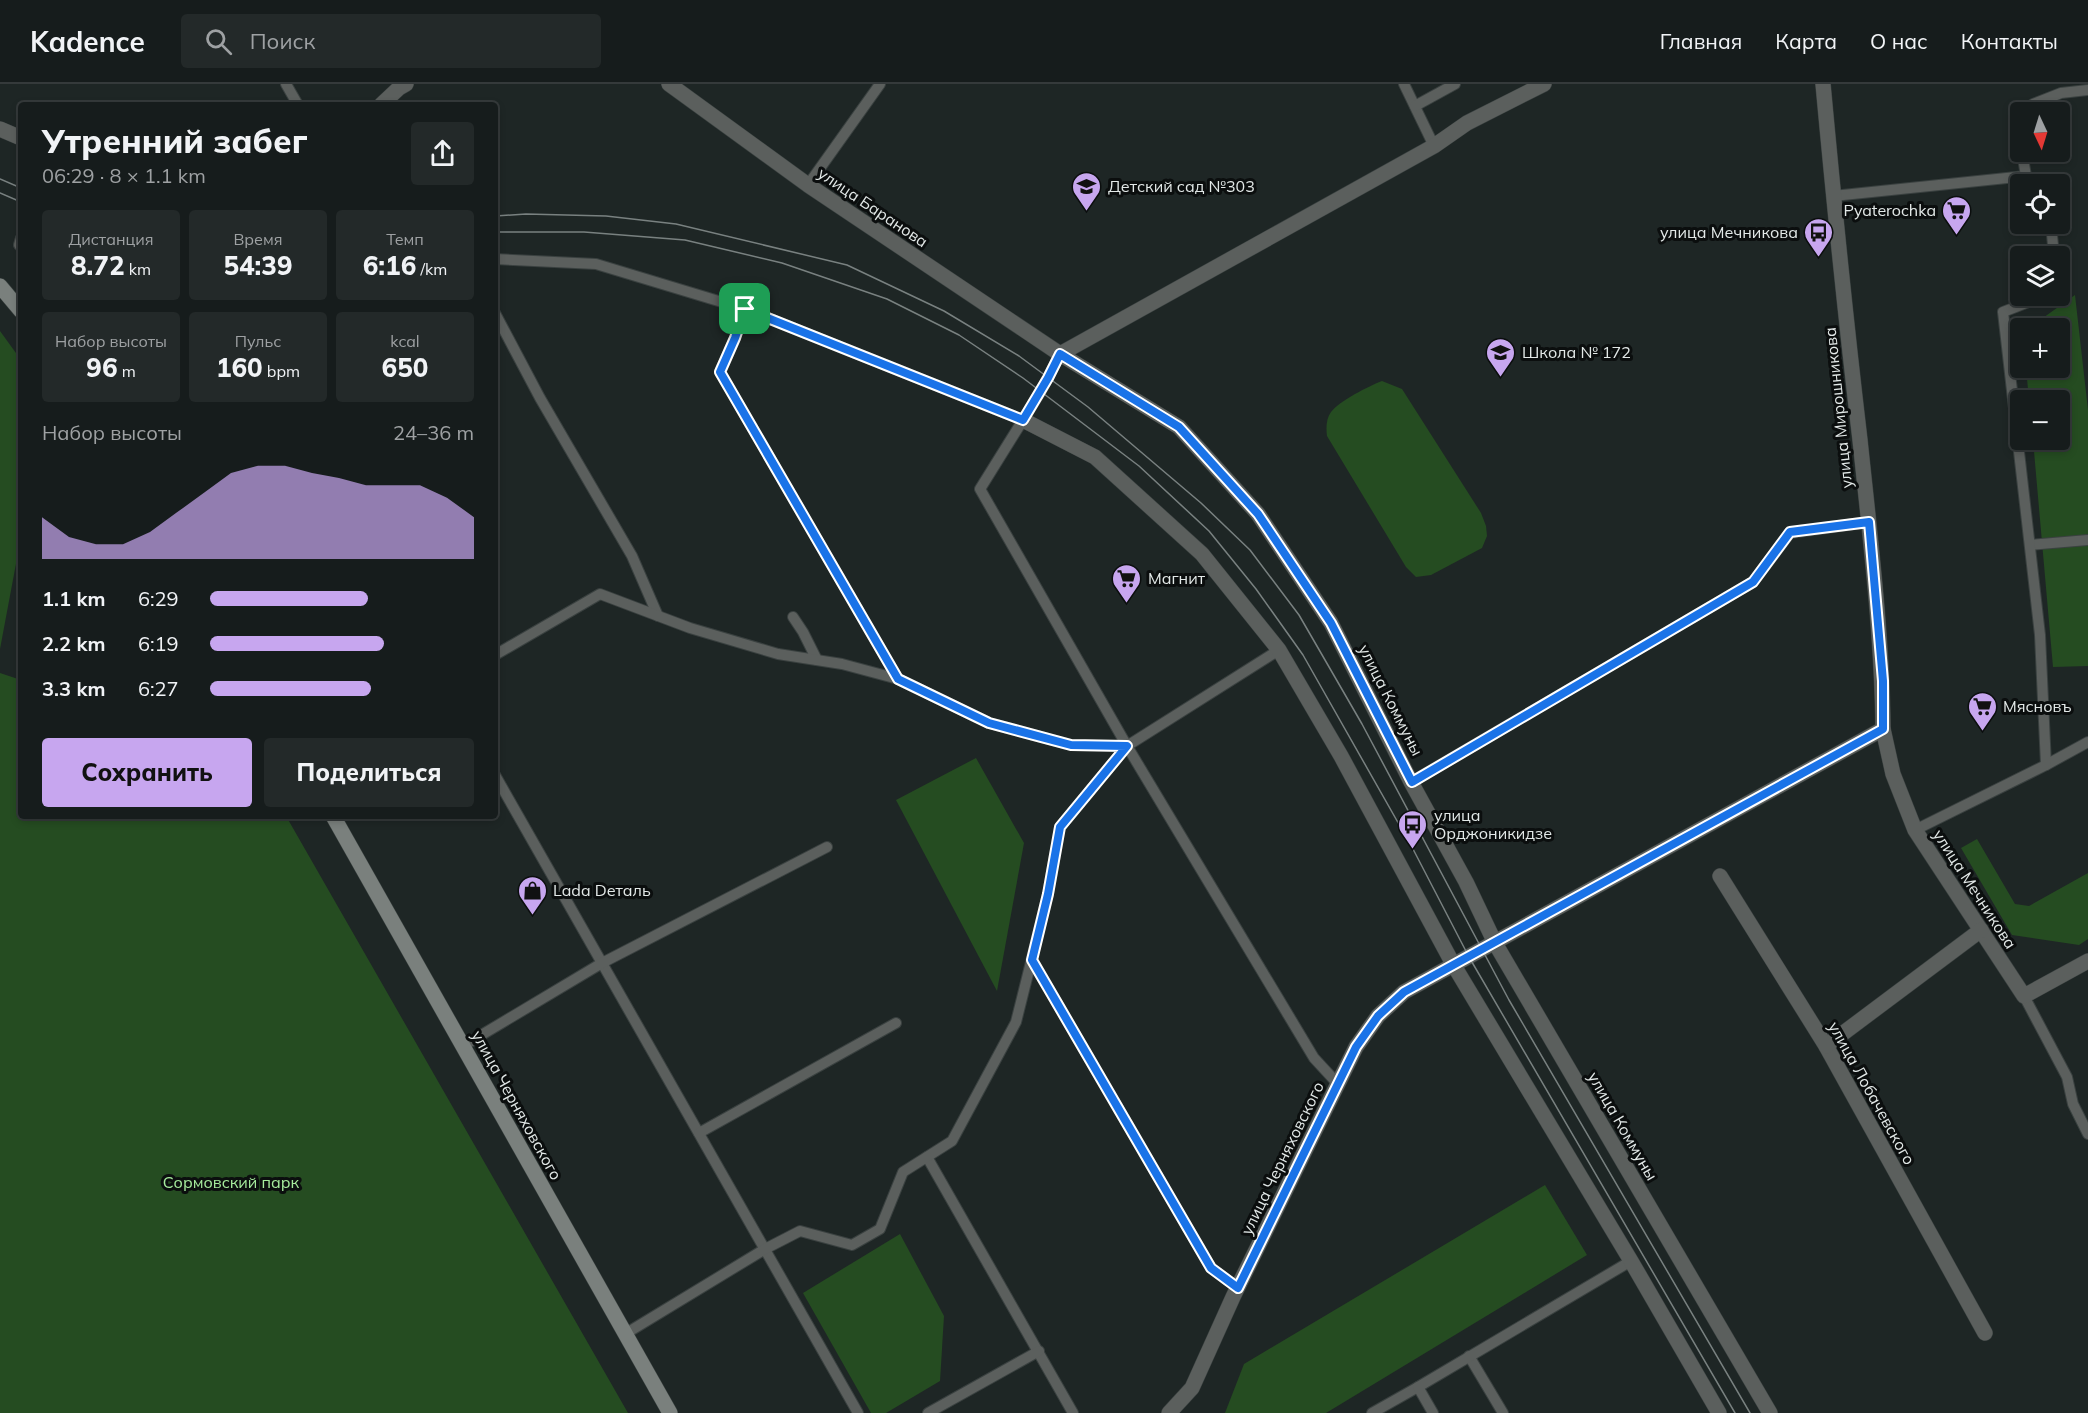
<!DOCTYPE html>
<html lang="ru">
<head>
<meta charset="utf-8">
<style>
	:root { --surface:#161c1c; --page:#232929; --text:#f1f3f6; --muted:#9ea1a3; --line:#353a3b; --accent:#c7a6ef }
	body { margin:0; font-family:Mulish,sans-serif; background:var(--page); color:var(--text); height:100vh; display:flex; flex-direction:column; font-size:22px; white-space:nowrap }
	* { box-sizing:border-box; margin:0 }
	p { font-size:20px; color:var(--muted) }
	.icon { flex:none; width:33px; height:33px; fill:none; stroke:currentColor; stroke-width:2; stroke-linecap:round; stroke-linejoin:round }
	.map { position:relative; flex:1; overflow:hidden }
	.details { position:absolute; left:18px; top:18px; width:480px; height:717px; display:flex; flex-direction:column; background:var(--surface); border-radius:6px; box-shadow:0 3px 9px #0003,0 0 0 2px var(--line) }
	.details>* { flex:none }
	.needle { width:39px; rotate:176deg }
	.buttons { position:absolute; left:2010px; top:18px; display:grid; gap:12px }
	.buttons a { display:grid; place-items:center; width:60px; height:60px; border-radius:6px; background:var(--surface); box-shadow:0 3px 9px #0003,0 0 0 2px var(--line); font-size:30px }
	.pin { position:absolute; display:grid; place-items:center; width:51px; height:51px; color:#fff; margin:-26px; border-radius:12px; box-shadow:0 3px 9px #0006 }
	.round { display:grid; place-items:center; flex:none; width:63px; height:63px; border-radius:6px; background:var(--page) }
	.headline { display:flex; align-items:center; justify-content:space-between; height:102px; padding:0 24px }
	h1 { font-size:33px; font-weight:800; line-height:45px }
	.stats { display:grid; grid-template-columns:repeat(3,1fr); gap:9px; height:102px; padding:6px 24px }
	.stats div { display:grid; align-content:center; border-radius:6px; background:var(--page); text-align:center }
	.stats b { font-size:26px; font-weight:800 }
	.stats small { font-size:16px; font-weight:400 }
	.stats p { font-size:16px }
	.chart { height:168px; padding:12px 24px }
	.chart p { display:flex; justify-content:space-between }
	.chart svg { width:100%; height:108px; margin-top:6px; fill:var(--accent); opacity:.7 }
	.cta { display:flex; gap:12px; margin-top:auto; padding:12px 24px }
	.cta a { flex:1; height:69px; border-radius:6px; background:var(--accent); color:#111; font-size:24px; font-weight:800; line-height:69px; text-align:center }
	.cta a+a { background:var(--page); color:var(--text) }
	ul { padding:0 24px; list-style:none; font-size:20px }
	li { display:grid; grid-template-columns:96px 72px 1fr; align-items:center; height:45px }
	li i { height:15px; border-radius:8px; background:var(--accent) }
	header { display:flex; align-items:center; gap:36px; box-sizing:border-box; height:84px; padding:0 30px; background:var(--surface); border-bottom:2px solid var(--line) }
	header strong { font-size:28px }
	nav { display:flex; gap:33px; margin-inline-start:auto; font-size:21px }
	.search { width:420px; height:54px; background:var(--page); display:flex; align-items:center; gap:15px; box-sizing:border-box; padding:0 21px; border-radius:6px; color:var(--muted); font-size:22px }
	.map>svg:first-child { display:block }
	.green { fill:#254c21 }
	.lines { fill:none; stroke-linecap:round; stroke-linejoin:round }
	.service-casing { stroke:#3a4140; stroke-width:12 }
	.minor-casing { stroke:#3a4140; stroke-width:16 }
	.tertiary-casing { stroke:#3a4140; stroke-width:16 }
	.secondary-casing { stroke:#3a4140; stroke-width:16 }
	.service { stroke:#5b5f5d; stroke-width:10 }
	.minor { stroke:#5b5f5d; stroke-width:15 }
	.tertiary { stroke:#5b5f5d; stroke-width:15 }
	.secondary { stroke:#7a807d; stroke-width:15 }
	.tram { stroke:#798180; stroke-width:1.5 }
	.route-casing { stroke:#fff; stroke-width:12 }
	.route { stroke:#1a73e8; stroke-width:8 }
	.labels { text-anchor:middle; stroke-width:6; stroke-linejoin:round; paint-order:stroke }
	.poi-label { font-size:16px; fill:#e3e9e8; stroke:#0b0e0e; text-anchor:start }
	.street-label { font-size:16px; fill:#e3e9e8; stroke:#0b0e0e }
	.park-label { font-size:16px; fill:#a6ec9d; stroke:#0b0e0e }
</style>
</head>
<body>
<header>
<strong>Kadence</strong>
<div class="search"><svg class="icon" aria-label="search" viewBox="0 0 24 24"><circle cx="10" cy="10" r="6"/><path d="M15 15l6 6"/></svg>Поиск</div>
<nav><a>Главная</a><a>Карта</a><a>О нас</a><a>Контакты</a></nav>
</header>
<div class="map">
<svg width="2088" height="1329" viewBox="0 0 2088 1329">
	<rect width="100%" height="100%" fill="#1e2625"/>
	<g class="green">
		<polygon points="2075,211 2088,326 2088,582 2053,583 2033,356 2060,356 2060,316 2029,316 2026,284 2060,284 2060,244 2029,244"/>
		<polygon points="0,247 21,276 21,453 0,565"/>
		<path d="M1382,297l20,8 79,124 5,13 1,10 -5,12 -51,27 -15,2 -10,-10 -79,-131c-1,-8 -1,-17 4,-24 8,-11 38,-26 51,-31z"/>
		<polygon points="0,589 21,596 21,732 286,732 628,1329 0,1329"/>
		<polygon points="976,674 1024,759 997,907 896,716"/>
		<polygon points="1977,755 2015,820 2029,822 2088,789 2088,855 2079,861 2012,851 1961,764"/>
		<polygon points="1545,1101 1587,1171 1326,1329 1225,1329 1244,1280"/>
		<polygon points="900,1150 944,1232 940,1297 886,1329 871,1329 803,1209"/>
	</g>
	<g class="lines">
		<defs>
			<g id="service">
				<polyline points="286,0 298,21"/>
				<polyline points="1404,0 1434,62"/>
				<polyline points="1415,22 1455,0"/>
				<polyline points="2030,28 2033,20 2061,9 2088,6"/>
				<polyline points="2020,52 2020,56"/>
				<polyline points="2026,92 2036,100"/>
				<polyline points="808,101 880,0"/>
				<polyline points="1833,112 2026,92 2022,68"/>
				<polyline points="2051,140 2054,172"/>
				<polyline points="21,154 19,161 21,163"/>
				<polyline points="495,175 596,180 745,225 1023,336"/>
				<polyline points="745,225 735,254 720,288 898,595"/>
				<polyline points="495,229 540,314 632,472 658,532"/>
				<polyline points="1060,270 1041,307 980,405 1127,662 1314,974 1338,1000"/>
				<polyline points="2030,461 2088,456"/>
				<polyline points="793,533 803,548 817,576"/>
				<polyline points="495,571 600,510 690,544 778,570 842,580 898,595 989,639 1071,661 1127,662"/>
				<polyline points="2046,681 2088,658"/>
				<polyline points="495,691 858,1329"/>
				<polyline points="1411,698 1753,498 1790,449 1869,438"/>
				<polyline points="1915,746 2046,681 2040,551 2003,228 2044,212"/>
				<polyline points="1032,876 1211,1184 1238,1204"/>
				<polyline points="2024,912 2067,993 2073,1020 2088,1050"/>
				<polyline points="463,962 602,879 827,763"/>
				<polyline points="699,1049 896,939"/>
				<polyline points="927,1073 1073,1329"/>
				<polyline points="625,1250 765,1165 800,1147 852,1161 880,1145 903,1088 952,1057 1016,938 1048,810 1060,743 1127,662 1279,566"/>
				<polyline points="1469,1272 1503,1329"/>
				<polyline points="928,1329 1039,1267"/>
				<polyline points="1372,1329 1418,1303"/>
				<polyline points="1433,1329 1418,1303 1631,1177"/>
			</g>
			<g id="minor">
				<polyline points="669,0 808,101 1060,270 1179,343 1258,430 1331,539 1411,698 1466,798 1495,859 1770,1329"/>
				<polyline points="381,21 399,4 406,0"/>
				<polyline points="0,45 21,54"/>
				<polyline points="1060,270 1434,62 1467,39 1544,0"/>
				<polyline points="1023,336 1095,373 1202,470 1279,566 1341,672 1453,880 1631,1177 1719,1329"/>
				<polyline points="1883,645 1893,690 1915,746 2024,912 2088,877"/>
				<polyline points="1720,792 1826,962 1985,1249"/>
				<polyline points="1826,962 1981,846"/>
			</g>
			<path id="tertiary" d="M1169,1329l23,-25 41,-91 123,-250 22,-31 26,-24 479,-263c-1,-96 -13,-193 -23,-289 -14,-118 -26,-237 -37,-356"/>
			<g id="secondary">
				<polyline points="0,202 21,227"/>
				<polyline points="333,732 670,1329"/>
			</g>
		</defs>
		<use href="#service" class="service-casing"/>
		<use href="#minor" class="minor-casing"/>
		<use href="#tertiary" class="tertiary-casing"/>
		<use href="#secondary" class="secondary-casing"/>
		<use href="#service" class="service"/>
		<use href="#minor" class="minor"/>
		<use href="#tertiary" class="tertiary"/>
		<use href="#secondary" class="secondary"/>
		<g class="tram">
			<polyline points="0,95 21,104"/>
			<polyline points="0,109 21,118"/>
			<polyline points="495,132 526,130 606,132 676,140 847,181 944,227 1019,272 1088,323 1201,419 1250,466 1299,531 1362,640 1509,916 1750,1329"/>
			<polyline points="495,148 584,148 685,156 782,179 887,215 959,251 1023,294 1139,382 1209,447 1256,505 1303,571 1413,765 1469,873 1735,1329"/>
		</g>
	</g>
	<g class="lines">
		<defs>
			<polygon id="route" points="745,225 1023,336 1048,294 1060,270 1179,343 1258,430 1331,539 1412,698 1753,498 1790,448 1869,438 1883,597 1883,645 1404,908 1378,932 1356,963 1238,1204 1211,1184 1032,876 1048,810 1060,743 1127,662 1071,661 989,639 898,595 720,288 735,254"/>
		</defs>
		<use href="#route" class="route-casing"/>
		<use href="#route" class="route"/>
	</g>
	<defs>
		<symbol id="school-pin" viewBox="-11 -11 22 30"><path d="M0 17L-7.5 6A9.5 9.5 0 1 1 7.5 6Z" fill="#c7a6ef" stroke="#0b0e0e"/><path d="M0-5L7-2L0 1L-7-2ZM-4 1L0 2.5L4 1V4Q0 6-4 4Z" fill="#111"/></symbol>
		<symbol id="supermarket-pin" viewBox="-11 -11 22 30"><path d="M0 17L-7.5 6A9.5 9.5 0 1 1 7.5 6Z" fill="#c7a6ef" stroke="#0b0e0e"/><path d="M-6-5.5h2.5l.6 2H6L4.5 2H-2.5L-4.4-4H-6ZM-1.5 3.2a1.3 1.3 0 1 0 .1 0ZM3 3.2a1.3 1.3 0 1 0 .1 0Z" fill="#111"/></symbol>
		<symbol id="bus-pin" viewBox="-11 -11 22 30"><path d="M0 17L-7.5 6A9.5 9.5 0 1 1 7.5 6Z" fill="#c7a6ef" stroke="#0b0e0e"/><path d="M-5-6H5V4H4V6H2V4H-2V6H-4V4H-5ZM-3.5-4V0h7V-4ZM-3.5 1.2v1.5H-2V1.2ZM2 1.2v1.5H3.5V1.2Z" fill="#111"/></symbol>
		<symbol id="shop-pin" viewBox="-11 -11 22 30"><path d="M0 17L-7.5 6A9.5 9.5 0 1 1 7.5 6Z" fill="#c7a6ef" stroke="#0b0e0e"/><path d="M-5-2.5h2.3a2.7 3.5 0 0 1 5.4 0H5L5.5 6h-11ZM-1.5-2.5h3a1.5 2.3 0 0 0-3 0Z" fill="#111"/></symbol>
	</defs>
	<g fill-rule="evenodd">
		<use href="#school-pin" x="1070" y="86" width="33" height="45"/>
		<use href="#supermarket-pin" x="1940" y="110" width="33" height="45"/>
		<use href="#bus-pin" x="1802" y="132" width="33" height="45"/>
		<use href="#school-pin" x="1484" y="252" width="33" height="45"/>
		<use href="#supermarket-pin" x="1110" y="478" width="33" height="45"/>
		<use href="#supermarket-pin" x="1966" y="606" width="33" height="45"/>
		<use href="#bus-pin" x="1396" y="724" width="33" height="45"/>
		<use href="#shop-pin" x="516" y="790" width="33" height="45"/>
	</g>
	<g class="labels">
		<g class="poi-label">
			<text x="1108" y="108">Детский сад №303</text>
			<text x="1936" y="132" text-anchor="end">Pyaterochka</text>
			<text x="1798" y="154" text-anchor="end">улица Мечникова</text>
			<text x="1522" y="274">Школа № 172</text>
			<text x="1148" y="500">Магнит</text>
			<text x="2003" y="628">Мясновъ</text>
			<text x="1434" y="737">улица<tspan x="1434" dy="18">Орджоникидзе</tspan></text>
			<text x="553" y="812">Lada Dеталь</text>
		</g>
		<g class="street-label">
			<text transform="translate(873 123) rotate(34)" y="6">улица Баранова</text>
			<text transform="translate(1838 324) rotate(-96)" y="6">улица Мирошникова</text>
			<text transform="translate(1391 616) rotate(63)" y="6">улица Коммуны</text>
			<text transform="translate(1975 805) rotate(57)" y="6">улица Мечникова</text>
			<text transform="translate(1872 1009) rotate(61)" y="6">улица Лобачевского</text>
			<text transform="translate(517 1021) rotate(61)" y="6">улица Черняховского</text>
			<text transform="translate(1623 1042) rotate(60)" y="6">улица Коммуны</text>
			<text transform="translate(1282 1074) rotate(-64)" y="6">улица Черняховского</text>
		</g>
		<g class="park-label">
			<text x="231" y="1104">Сормовский парк</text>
		</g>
	</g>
</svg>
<div class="buttons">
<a><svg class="needle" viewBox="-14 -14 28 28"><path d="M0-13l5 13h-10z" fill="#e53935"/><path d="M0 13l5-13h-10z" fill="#9ea1a3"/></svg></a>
<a><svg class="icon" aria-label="locate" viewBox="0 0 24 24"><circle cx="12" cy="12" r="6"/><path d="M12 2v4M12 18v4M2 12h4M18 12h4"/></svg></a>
<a><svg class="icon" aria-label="layers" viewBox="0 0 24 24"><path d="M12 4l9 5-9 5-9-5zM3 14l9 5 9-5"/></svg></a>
<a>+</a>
<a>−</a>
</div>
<div class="pin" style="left:745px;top:225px;background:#1e9e55"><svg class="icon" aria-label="arrive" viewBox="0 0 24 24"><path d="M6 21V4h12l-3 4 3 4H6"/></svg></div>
<section class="details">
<div class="headline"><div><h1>Утренний забег</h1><p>06:29 · 8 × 1.1 km</p></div><a class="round"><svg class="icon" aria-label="share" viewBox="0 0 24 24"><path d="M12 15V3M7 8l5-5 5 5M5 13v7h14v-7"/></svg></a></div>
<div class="stats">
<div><p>Дистанция</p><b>8.72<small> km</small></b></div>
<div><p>Время</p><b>54:39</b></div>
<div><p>Темп</p><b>6:16<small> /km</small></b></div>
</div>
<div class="stats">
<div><p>Набор высоты</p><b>96<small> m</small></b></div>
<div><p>Пульс</p><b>160<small> bpm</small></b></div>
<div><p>kcal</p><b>650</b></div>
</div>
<div class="chart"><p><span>Набор высоты</span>24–36 m</p>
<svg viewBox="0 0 160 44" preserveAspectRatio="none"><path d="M0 44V27L10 35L20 38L30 38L40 33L50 25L60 17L70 9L80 6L90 6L100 9L110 11L120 14L130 14L140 14L150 19L160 27V44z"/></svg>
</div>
<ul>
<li><b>1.1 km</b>6:29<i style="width:60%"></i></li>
<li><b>2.2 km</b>6:19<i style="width:66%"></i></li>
<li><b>3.3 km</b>6:27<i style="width:61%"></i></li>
</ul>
<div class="cta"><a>Сохранить</a><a>Поделиться</a></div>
</section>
</div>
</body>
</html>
